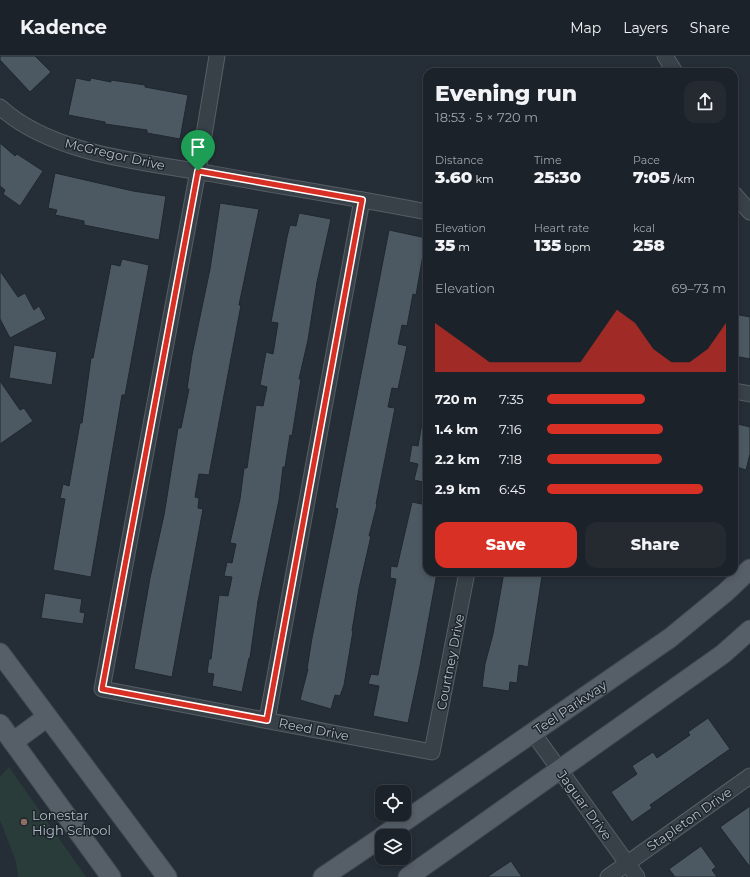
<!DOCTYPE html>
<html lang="en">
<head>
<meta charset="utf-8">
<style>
	:root { --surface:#1c2229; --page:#252a31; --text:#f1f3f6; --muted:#a0a4a8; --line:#3a3f46; --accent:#d93025 }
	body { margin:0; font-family:Montserrat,sans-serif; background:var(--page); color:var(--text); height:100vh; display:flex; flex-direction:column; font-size:15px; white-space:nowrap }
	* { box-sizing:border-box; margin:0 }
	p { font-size:13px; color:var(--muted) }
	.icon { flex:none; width:22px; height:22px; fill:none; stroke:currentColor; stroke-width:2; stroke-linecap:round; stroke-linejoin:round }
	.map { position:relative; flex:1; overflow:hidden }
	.sheet { position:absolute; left:423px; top:12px; width:315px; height:508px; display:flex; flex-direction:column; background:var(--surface); border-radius:12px; box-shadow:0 2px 6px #0003,0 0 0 1px var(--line) }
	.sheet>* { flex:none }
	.fabs { position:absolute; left:375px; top:729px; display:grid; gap:8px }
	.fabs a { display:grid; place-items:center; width:36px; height:36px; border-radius:8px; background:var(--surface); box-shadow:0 2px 6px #0003,0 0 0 1px var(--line); font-size:20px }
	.pin { position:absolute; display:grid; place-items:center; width:34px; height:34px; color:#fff; margin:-41px -17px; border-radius:50% 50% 50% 0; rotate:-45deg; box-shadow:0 0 4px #0007 }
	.pin .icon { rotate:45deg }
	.round { display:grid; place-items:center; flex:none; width:42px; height:42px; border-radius:12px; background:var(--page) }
	.summary { display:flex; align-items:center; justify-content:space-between; height:68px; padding:0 12px }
	h1 { font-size:22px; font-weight:800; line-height:30px }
	.stats { display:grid; grid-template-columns:repeat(3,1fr); gap:6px; height:68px; padding:4px 12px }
	.stats div { display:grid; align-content:center }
	.stats b { font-size:17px; font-weight:800 }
	.stats small { font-size:11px; font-weight:400 }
	.stats p { font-size:11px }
	.chart { height:112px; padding:8px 12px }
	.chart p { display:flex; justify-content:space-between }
	.chart svg { width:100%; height:72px; margin-top:4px; fill:var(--accent); opacity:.7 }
	.action { display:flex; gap:8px; margin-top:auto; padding:8px 12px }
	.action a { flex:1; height:46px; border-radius:12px; background:var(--accent); color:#fff; font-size:16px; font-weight:800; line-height:46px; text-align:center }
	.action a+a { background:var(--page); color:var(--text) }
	ul { padding:0 12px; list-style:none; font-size:13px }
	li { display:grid; grid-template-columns:64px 48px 1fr; align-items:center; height:30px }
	li i { height:10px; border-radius:5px; background:var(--accent) }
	header { display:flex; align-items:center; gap:24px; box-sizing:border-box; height:56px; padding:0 20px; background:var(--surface); border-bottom:1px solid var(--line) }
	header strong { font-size:19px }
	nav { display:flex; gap:22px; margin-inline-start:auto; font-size:14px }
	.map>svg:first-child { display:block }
	.green { fill:#293c3a }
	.building { fill:#4d5962; stroke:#1f272e }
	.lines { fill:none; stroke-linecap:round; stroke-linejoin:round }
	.minor-casing { stroke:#565e65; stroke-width:17 }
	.major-casing { stroke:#414951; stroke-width:21 }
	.minor { stroke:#384048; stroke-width:15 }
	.major { stroke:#565f68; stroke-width:19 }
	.route-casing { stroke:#fff; stroke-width:8 }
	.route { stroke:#d93025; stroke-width:5 }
	.education-dot { fill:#8d6e63; stroke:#1d252c; stroke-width:1.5 }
	.labels { text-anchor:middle; stroke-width:3; stroke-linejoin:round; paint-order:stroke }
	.street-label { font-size:13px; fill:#b3bbc4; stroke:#1d252c }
	.poi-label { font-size:13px; fill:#b3bbc4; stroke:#1d252c; text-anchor:start }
</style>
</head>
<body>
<header>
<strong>Kadence</strong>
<nav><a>Map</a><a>Layers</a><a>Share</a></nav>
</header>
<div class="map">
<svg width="750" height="821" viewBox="0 0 750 821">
	<rect width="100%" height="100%" fill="#252e37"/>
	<polygon class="green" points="9,711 86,821 18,821 16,805 0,764 0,721"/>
	<g class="building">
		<polygon points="0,0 35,0 51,16 30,36 0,4"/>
		<polygon points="76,22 90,25 91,22 111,26 111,24 145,29 145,31 188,39 180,83 147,77 147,74 105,68 105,66 68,59"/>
		<polygon points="0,87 15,100 17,98 43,115 20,150 3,138 5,134 0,130"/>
		<polygon points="55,117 133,135 166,140 159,184 84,169 84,165 55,159 57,154 48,152"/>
		<polygon points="220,147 259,153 239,249 241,249 209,419 199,418 195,441 199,442 198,452 203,453 172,621 134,613 150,522 164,459 178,372 181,372 189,333 187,333 192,299 210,213"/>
		<polygon points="299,157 331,163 317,226 308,284 299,323 301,323 292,380 290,379 285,411 283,411 279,444 258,545 250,602 249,602 242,636 212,630 214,618 207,617 209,603 211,603 219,539 228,540 232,521 224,520 227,506 232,507 236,488 230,487 240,443 244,412 247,412 256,349 263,350 267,331 260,329 266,296 273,298 278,267 271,266 287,181 290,169 296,170"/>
		<polygon points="389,174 426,182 416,239 413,238 407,270 402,269 398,288 407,290 398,333 392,332 388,351 395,352 376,448 377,449 369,480 371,480 359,532 352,575 353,575 344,629 340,640 335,639 331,653 300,644 308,613 307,613 312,582 338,453 335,452"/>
		<polygon points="122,203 149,209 125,339 122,339 91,521 53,514 65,443 60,442 63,428 69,430 80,367 82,367 91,302 93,302 111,208 120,210"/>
		<polygon points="0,215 18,241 25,237 34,254 39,250 46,263 10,282 0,263"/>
		<polygon points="734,258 750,261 750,303 734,300"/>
		<polygon points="14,289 57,296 52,329 9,322"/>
		<polygon points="0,325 20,354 24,352 33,365 0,388"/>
		<polygon points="422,367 427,368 427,427 414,424 418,408 409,406 412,389 418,390"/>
		<polygon points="734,367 750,371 750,398 746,414 734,410"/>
		<polygon points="412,446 427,449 427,516 437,517 420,610 408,667 373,660 379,630 368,628 371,618 378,619 396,523 390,522 391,510 397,511"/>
		<polygon points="504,516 521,516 542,520 528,611 519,609 517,627 510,626 509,635 482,631 485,608 493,578"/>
		<polygon points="45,537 82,543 80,556 85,557 83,568 41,562"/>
		<polygon points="708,662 730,693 650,749 652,752 632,766 611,736 637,718 632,710 653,696 657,702 690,679 688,676"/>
		<polygon points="750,750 750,811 720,771"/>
		<polygon points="701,790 716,811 712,814 717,821 675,821 669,813"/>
		<polygon points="511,805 522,821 487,821"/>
	</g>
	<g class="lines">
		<defs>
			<g id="minor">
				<polyline points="217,0 198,115 102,633 432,696 467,516"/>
				<polyline points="665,0 675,16"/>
				<path d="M0,51c52,48 145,55 213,67 71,13 143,24 214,38"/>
				<polyline points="734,138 750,156"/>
				<polyline points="734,335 750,338"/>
				<polyline points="267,664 362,144"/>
				<polyline points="533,677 637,821"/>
				<polyline points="608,821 750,720"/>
			</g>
			<g id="major">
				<polyline points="0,597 167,821"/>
				<polyline points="0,668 111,821"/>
				<polyline points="13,686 47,661"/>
				<polyline points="383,780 670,582 726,536 750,513"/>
				<polyline points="323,821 382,781"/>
				<polyline points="408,821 723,598 750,574"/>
			</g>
		</defs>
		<use href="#minor" class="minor-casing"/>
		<use href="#major" class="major-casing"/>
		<use href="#minor" class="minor"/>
		<use href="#major" class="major"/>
	</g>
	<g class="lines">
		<defs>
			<polygon id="route" points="198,115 362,144 267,664 102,633"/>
		</defs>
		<use href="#route" class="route-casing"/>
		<use href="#route" class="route"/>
	</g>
	<circle class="education-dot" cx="24" cy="766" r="4"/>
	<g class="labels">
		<g class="street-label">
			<text transform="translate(115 98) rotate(13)" y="5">McGregor Drive</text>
			<text transform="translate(450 606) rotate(-79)" y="5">Courtney Drive</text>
			<text transform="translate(570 651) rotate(-34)" y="5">Teel Parkway</text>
			<text transform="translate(314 673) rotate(11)" y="5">Reed Drive</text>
			<text transform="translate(585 749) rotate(54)" y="5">Jaguar Drive</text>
			<text transform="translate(689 763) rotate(-35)" y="5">Stapleton Drive</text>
		</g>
		<g class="poi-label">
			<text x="32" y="764">Lonestar<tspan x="32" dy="15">High School</tspan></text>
		</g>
	</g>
</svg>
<div class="fabs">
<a><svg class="icon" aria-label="locate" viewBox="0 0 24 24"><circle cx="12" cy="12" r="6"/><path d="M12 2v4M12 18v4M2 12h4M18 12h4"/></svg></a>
<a><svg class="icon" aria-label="layers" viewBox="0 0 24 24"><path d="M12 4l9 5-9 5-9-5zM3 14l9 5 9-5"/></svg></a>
</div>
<div class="pin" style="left:198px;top:115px;background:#1e9e55"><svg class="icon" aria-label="arrive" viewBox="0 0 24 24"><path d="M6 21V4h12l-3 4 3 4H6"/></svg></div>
<section class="sheet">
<div class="summary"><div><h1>Evening run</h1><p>18:53 · 5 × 720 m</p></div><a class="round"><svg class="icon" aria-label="share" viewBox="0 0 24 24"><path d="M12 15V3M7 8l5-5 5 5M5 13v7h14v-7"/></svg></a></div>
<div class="stats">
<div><p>Distance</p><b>3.60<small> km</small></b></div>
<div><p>Time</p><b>25:30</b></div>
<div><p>Pace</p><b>7:05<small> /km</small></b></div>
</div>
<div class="stats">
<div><p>Elevation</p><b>35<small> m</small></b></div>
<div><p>Heart rate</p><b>135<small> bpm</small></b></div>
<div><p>kcal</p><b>258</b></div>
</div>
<div class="chart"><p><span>Elevation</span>69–73 m</p>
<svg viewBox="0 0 160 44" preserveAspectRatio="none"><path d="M0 44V14L10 22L20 30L30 38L40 38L50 38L60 38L70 38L80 38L90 22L100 6L110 14L120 30L130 38L140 38L150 30L160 14V44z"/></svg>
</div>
<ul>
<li><b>720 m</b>7:35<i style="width:55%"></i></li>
<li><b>1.4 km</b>7:16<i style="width:65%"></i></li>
<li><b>2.2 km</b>7:18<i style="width:64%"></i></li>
<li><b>2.9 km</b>6:45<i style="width:87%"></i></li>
</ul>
<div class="action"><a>Save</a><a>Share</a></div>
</section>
</div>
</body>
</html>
